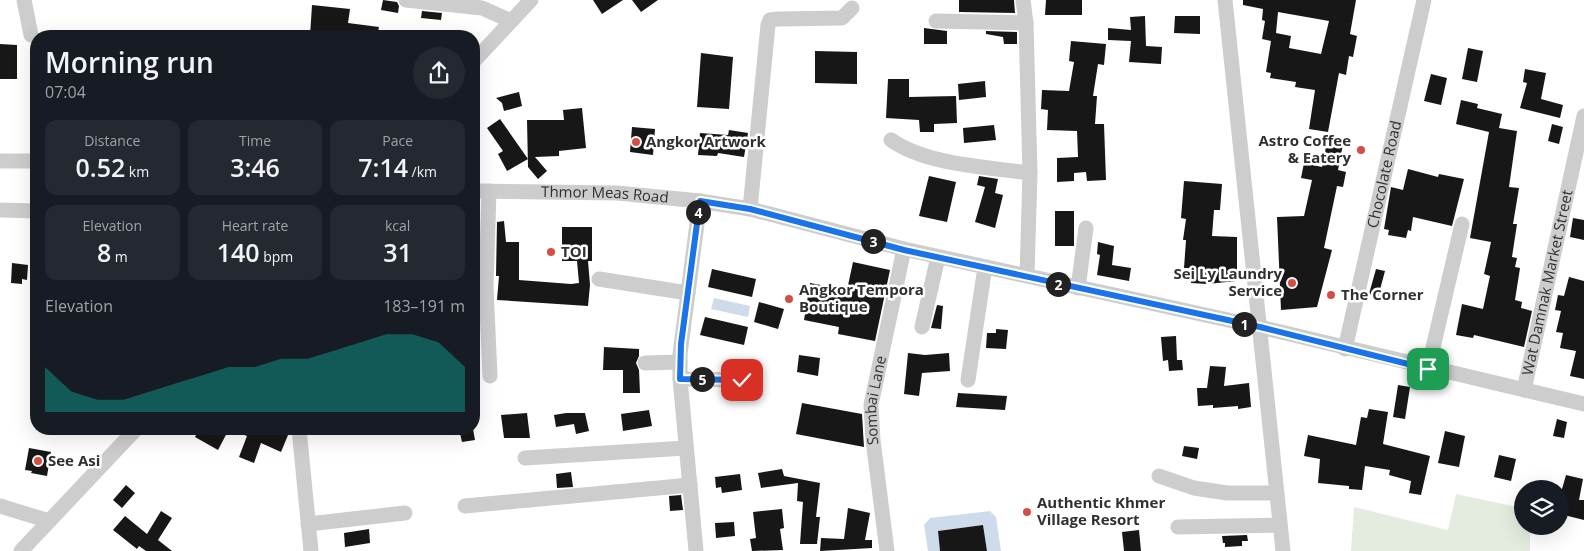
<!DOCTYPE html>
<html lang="en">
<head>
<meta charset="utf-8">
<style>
	:root { --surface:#171b24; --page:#242831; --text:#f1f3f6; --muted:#9ea1a6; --accent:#0f766e }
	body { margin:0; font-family:"Open Sans",sans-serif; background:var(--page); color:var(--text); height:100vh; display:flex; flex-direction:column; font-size:19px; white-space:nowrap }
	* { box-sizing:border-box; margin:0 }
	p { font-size:16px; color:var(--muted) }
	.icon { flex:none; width:28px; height:28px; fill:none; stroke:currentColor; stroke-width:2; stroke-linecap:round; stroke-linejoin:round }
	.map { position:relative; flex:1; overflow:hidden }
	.details { position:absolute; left:30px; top:30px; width:450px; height:405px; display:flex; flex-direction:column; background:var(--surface); border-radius:20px; box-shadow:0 5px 20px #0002 }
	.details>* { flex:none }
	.tools { position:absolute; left:1514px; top:480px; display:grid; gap:10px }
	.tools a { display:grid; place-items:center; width:55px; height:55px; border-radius:50%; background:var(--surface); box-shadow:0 5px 20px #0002; font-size:25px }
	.pin { position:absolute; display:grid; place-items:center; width:42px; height:42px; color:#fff; margin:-21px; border-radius:10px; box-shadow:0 2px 8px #0006 }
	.km { position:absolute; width:25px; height:25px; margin:-12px; border-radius:50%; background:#222; color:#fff; font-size:14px; line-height:25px; text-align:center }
	.round { display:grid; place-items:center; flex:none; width:52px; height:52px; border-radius:26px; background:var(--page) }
	.overview { display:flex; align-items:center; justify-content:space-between; height:85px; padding:0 15px }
	h1 { font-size:28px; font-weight:600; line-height:38px }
	.figures { display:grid; grid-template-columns:repeat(3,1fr); gap:8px; height:85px; padding:5px 15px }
	.figures div { display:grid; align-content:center; border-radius:12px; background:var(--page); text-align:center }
	.figures b { font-size:25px; font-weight:600 }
	.figures small { font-size:14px; font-weight:400 }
	.figures p { font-size:14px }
	.chart { height:140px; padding:10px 15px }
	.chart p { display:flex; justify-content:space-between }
	.chart svg { width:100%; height:90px; margin-top:5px; fill:var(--accent); opacity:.7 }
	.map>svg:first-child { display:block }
	.green { fill:#e4ece0 }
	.water { fill:#cedbea }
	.building { fill:#171717; fill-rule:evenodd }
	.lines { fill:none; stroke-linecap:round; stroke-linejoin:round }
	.minor { stroke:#cdcdcd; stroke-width:15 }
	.route-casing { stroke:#fff; stroke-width:10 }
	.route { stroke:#1a73e8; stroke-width:6 }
	.poi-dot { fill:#d64e43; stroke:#fff; stroke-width:2 }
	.labels { text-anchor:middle; stroke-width:5; stroke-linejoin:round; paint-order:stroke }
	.poi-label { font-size:15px; font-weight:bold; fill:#303030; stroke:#fff; text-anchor:start }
	.street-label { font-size:15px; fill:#303030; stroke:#fff }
</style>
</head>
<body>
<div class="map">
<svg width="1584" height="551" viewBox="0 0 1584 551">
	<rect width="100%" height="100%" fill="#fff"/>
	<polygon class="green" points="1456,494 1522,508 1522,526 1530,526 1530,551 1351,551 1354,507 1448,530"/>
	<g class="water">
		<polygon points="714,298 750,306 748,317 711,309"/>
		<polygon points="990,511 996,517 1001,551 987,551 983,525 938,531 940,551 928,551 924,525 930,518"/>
	</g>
	<g class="building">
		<polygon points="383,0 397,2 399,6 398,13 381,10"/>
		<polygon points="593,0 623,0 602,14"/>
		<polygon points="632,0 658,0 641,12"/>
		<polygon points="959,0 1014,0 1015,13 959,12"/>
		<polygon points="1046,0 1082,0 1082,15 1045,15"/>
		<path d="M1243,0h113l-6,34 7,2 -4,21 -4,-1 -3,19 -7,-2 -11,59 -19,-3 6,-39 -20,-3 1,-5 -26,-4 1,-5 -5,-1 5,-31 -9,-2 3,-18 -3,-1 1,-11 -20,-4zM1278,12l51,9 -8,33 -32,-6 2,-12 -15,-3z"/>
		<polygon points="312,5 350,9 348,23 379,27 377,36 310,36"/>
		<polygon points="422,11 442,13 441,20 421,18"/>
		<polygon points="1145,16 1146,46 1162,47 1161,64 1129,62 1131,41 1108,40 1108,28 1131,30 1130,17"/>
		<polygon points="1175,16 1200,16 1200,34 1174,33"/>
		<polygon points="924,28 947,31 947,44 924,44"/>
		<polygon points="986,31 1017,32 1017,44 1004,44 1003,37 986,34"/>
		<polygon points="1071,41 1106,44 1104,65 1098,64 1093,96 1097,96 1095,124 1104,124 1106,180 1087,181 1086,172 1074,173 1074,181 1057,182 1057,158 1078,157 1077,131 1047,130 1048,110 1041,109 1042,90 1069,91 1074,62 1069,61"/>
		<polygon points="0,44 17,45 17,79 0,79"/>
		<polygon points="1468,48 1483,51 1477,82 1462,79"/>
		<polygon points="815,51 857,52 857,84 815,83"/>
		<polygon points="701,53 733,57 729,109 697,107"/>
		<polygon points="1525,69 1546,73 1541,99 1563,105 1560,118 1520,108 1527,83 1523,82"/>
		<polygon points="1431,74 1447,78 1441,105 1424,101"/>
		<polygon points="888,79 909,79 909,97 956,96 957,123 934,124 934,132 920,132 919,120 886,118"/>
		<polygon points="985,81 986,97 959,100 958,84"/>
		<polygon points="519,92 522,106 504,111 502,103 496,98"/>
		<polygon points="1461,100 1478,104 1477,108 1502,114 1499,128 1517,131 1509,187 1519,188 1513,224 1517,224 1512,257 1517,258 1515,267 1520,268 1515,300 1522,302 1521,308 1532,311 1524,347 1474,335 1473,338 1456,335 1462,304 1483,309 1490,276 1484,274 1491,242 1470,238 1489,132 1456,124"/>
		<polygon points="582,108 586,148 559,151 559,156 535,157 547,171 538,179 528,167 527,120 564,120 563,110"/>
		<polygon points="500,119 528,159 507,171 498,154 503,151 487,128"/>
		<polygon points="1552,124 1563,127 1559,144 1548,141"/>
		<polygon points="994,125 996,140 964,143 963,128"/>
		<polygon points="632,127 655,129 653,155 630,152"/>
		<polygon points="729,130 748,133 744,157 718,153 717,156 698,155 700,133 728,135"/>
		<polygon points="1328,136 1344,139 1338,170 1346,172 1343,187 1337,186 1324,248 1332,250 1317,307 1281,310 1277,217 1304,216 1312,180 1301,178 1304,163 1322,167"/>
		<polygon points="1408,169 1438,177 1439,174 1464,179 1452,226 1413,217 1411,231 1408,230 1406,238 1388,235 1389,230 1384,229 1391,187 1403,190"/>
		<polygon points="929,176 956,182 947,222 919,216"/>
		<polygon points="979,176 998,179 995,193 1003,195 995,228 975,222 985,187 977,185"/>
		<polygon points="1184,181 1222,184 1220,210 1214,210 1212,236 1237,237 1237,281 1207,284 1191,283 1192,268 1184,268 1186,240 1183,240 1186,219 1181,218"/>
		<rect x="1055" y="211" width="19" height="35"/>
		<polygon points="1573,218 1584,220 1584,240 1570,237"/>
		<polygon points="504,221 506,242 519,242 519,280 571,284 579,283 577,261 562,261 562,227 592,227 592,261 588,261 590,285 588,306 497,300 499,276 496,276 497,222"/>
		<polygon points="1098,242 1114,246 1112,265 1131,268 1129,281 1097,275 1100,255 1097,254"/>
		<polygon points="853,262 890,270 875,341 838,334 839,327 804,320 810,283 847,290"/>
		<polygon points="12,263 28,265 27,280 22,279 22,284 11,283"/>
		<polygon points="712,269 756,279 752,297 708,287"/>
		<polygon points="1376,269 1385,271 1378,297 1369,294"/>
		<polygon points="1569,277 1584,281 1584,379 1570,376 1576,351 1560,348 1563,333 1556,332 1561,311 1555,310 1558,295 1564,296"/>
		<polygon points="759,302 784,309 778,329 754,322"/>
		<polygon points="937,305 943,306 941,329 931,328"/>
		<polygon points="705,317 748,327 744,345 700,335"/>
		<polygon points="996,329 1008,330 1006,349 986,348 987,333 996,333"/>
		<polygon points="1176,336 1177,360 1171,360 1182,360 1183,370 1169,371 1168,360 1163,361 1161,337"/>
		<polygon points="604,347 639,349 639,356 636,363 639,370 640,393 623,393 623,370 603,370"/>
		<polygon points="908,353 925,355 949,353 950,371 922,373 919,396 904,394"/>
		<polygon points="799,355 820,358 818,376 797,372"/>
		<polygon points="1210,366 1226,367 1224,386 1249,383 1251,407 1238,409 1238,406 1213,408 1213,405 1198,406 1197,388 1207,388"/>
		<polygon points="1398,385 1410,387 1405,419 1393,417"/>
		<polygon points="958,393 1007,396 1005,410 956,407"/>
		<polygon points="802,403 862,414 864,447 796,434"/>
		<polygon points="1369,409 1388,412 1383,444 1430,456 1421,495 1409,493 1411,481 1389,475 1390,470 1365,466 1362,490 1349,489 1349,486 1318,483 1320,459 1304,456 1308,435 1356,445 1361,417 1367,418"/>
		<polygon points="649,410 652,426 623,431 621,414"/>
		<polygon points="527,413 530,438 504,438 501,415"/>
		<polygon points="566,413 585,413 589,431 576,434 574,424 556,427 554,415"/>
		<polygon points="1557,419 1567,422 1564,438 1553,436"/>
		<polygon points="199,429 274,429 288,435 281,452 261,443 254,463 239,457 247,436 229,429 218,450 195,437"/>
		<polygon points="459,429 473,429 475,440 462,442"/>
		<polygon points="1445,431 1465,436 1459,467 1438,463"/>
		<polygon points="1184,446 1199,448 1197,459 1182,456"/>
		<polygon points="29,448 51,452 47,476 31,473 32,471 25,470"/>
		<polygon points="1499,455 1516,459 1511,481 1494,477"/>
		<polygon points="782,469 784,476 820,483 816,517 820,517 817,544 800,544 803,502 797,501 798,483 761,488 758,473"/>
		<polygon points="571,472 573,487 557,488 556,474"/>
		<polygon points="740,474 742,490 722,493 721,487 716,488 715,477"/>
		<polygon points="1566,475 1583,479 1579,500 1584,500 1584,520 1560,514 1560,496"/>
		<polygon points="126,485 135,493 122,508 113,500"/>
		<polygon points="681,495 683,510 670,511 669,496"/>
		<polygon points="848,508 870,513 865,540 872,540 872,548 820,551 821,538 844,539"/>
		<polygon points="782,509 784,528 780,529 783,550 752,551 750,539 756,538 753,512"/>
		<polygon points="161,511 172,518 158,540 172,551 146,551 139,546 137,549 113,530 125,516 147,534"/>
		<polygon points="734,522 735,536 716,538 715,523"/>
		<polygon points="983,525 987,551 940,551 938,531"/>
		<polygon points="369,529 370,543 345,547 344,533"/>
		<polygon points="1139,530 1141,551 1124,551 1122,532"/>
		<polygon points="1247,535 1248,541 1242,541 1242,546 1225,547 1225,543 1223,543 1222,536"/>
	</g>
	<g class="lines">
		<g class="minor">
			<polyline points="24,0 31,35"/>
			<polyline points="406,0 482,8 511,21"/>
			<polyline points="1023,0 1026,23 1030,173 1027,276"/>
			<polyline points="1225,0 1283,551"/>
			<polyline points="936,21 1026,23"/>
			<polyline points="474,61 531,0"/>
			<path d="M891,140c36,25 96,27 139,33"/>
			<polyline points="0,161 36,161"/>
			<path id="s1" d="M474,191l143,2 83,8 50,8 154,40 356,78 324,77"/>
			<polyline points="489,191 486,287 490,376"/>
			<polyline points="750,209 768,25 770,20 778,19 842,18 852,8"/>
			<polyline points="0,210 36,211"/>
			<polyline points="599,279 688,293"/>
			<polyline points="1078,288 1086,228"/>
			<polyline points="922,327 938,257"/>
			<path id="s2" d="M1345,349l79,-349"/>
			<polyline points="645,363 680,362"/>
			<polyline points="1428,369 1462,224"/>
			<polyline points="680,379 742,380"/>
			<polyline points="968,380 985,267"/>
			<path id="s3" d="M1524,390l60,-274"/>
			<polyline points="299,429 311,551"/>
			<polyline points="525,458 686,448"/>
			<polyline points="1159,476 1194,488 1227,493 1276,493"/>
			<polyline points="0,506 49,521"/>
			<polyline points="465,506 690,485"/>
			<polyline points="308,524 405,513"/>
			<polyline points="1178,527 1280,525"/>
			<polyline points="21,551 136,429"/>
			<polyline points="696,551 680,379 680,354 700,201"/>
			<path id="s4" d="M887,551l-14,-111 -2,-35 33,-156"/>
		</g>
	</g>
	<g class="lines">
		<defs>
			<polyline id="route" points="742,380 680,379 681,344 700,201 750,209 904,250 1260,327 1428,369"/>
		</defs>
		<use href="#route" class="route-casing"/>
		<use href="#route" class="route"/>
	</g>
	<g class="poi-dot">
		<circle cx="636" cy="142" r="5"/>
		<circle cx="1361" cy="150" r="5"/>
		<circle cx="551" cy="252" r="5"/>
		<circle cx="1292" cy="283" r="5"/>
		<circle cx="1331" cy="295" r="5"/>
		<circle cx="789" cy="299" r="5"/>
		<circle cx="38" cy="461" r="5"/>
		<circle cx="1027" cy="512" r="5"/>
	</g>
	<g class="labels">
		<g class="poi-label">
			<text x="1351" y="146" text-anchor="end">Astro Coffee<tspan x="1351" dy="17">&amp; Eatery</tspan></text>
			<text x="646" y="147">Angkor Artwork</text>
			<text x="561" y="257">TOI</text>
			<text x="1282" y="279" text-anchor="end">Sei Ly Laundry<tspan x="1282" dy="17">Service</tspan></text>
			<text x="799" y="295">Angkor Tempora<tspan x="799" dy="17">Boutique</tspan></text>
			<text x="1341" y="300">The Corner</text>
			<text x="48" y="466">See Asi</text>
			<text x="1037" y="508">Authentic Khmer<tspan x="1037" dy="17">Village Resort</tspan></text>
		</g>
		<g class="street-label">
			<text dy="5" stroke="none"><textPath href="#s2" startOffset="179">Chocolate Road</textPath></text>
			<text dy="5" stroke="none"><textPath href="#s1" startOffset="131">Thmor Meas Road</textPath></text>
			<text dy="5" stroke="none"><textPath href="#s3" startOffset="110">Wat Damnak Market Street</textPath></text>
			<text dy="5" stroke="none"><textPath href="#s4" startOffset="152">Sombai Lane</textPath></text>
		</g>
	</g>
</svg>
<div class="tools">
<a><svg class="icon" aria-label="layers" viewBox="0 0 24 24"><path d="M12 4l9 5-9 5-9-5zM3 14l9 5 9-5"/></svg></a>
</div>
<div class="pin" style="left:1428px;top:369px;background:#1e9e55"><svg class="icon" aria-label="arrive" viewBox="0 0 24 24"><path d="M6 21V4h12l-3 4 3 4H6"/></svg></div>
<div class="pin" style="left:742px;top:380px;background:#d93025"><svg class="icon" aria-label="check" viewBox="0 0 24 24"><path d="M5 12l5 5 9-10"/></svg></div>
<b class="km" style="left:1244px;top:324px">1</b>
<b class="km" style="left:1058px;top:284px">2</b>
<b class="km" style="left:873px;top:241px">3</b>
<b class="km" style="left:698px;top:212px">4</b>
<b class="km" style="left:702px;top:379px">5</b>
<section class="details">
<div class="overview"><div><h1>Morning run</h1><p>07:04</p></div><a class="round"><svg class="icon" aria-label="share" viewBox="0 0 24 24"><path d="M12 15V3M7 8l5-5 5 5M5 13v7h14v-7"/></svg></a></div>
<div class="figures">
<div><p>Distance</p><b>0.52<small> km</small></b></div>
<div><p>Time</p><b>3:46</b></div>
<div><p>Pace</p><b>7:14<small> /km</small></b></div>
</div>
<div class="figures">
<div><p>Elevation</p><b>8<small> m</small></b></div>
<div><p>Heart rate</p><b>140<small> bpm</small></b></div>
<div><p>kcal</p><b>31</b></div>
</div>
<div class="chart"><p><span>Elevation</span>183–191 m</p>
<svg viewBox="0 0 160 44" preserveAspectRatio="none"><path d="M0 44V22L10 34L20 38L30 38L40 34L50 30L60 26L70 22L80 22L90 18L100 18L110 14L120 10L130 6L140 6L150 10L160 22V44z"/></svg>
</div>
</section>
</div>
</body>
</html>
